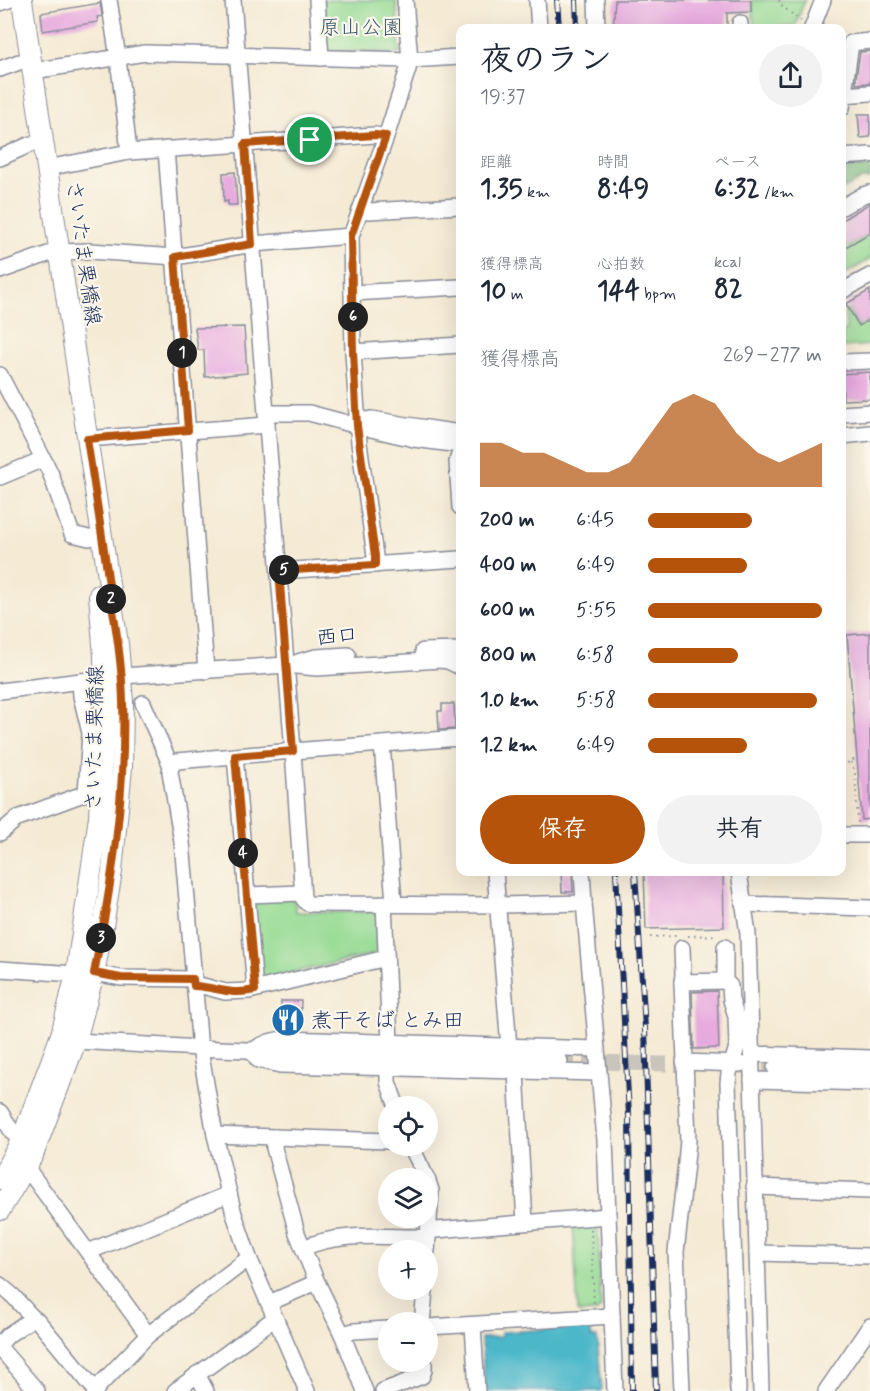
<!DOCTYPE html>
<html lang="ja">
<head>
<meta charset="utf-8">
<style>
	:root { --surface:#fff; --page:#f2f2f3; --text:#1f2937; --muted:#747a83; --accent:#b45309 }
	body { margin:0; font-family:Mynerve,"Klee One",sans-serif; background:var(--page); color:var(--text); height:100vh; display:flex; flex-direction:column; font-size:22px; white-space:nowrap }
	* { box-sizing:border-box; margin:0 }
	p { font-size:20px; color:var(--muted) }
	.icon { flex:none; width:33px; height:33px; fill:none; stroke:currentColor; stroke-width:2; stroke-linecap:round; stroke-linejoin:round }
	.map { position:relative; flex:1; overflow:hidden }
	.drawer { position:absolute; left:456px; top:24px; width:390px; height:852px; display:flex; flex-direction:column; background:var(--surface); border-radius:12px; box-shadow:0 6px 24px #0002 }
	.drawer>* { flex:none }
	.controls { position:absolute; left:378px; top:1096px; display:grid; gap:12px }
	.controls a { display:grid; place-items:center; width:60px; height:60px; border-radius:50%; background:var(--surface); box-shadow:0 6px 24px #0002; font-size:30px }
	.pin { position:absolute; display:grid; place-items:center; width:51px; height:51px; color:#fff; margin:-26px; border:3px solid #fff; border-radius:50%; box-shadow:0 2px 6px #0007 }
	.km { position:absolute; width:30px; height:30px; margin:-15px; border-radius:50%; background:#222; color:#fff; font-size:16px; line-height:30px; text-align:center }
	.round { display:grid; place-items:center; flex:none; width:63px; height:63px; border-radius:32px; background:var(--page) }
	.summary { display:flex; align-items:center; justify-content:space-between; height:102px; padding:0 24px }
	h1 { font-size:33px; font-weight:800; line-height:45px }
	.stats { display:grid; grid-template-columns:repeat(3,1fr); gap:9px; height:102px; padding:6px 24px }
	.stats div { display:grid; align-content:center }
	.stats b { font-size:26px; font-weight:800 }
	.stats small { font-size:16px; font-weight:400 }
	.stats p { font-size:16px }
	.chart { height:168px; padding:12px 24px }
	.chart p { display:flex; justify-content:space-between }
	.chart svg { width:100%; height:108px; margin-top:6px; fill:var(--accent); opacity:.7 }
	.primary-button { display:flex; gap:12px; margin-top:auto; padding:12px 24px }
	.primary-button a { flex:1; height:69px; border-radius:36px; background:var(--accent); color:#fff; font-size:24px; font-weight:800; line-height:69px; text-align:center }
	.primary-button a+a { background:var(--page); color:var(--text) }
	ul { padding:0 24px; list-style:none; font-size:20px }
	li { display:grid; grid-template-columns:96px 72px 1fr; align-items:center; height:45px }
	li i { height:15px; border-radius:8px; background:var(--accent) }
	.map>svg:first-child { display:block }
	.green { fill:#95da93; stroke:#588478; stroke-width:1.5 }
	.forest { fill:#78ba7d; stroke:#4a746e; stroke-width:1.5 }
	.water { fill:#4cb7c9; stroke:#347394; stroke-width:1.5 }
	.building { fill:#e7aadf }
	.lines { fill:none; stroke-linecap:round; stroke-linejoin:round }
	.minor-tunnel { stroke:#c9c5bc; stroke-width:15; stroke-dasharray:15 8; stroke-linecap:butt }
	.minor-casing { stroke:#888c99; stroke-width:18 }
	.major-casing { stroke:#888c99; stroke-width:22 }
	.path { stroke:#888c99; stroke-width:2; stroke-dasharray:1.5 4.5; stroke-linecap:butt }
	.minor { stroke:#fff; stroke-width:15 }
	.major { stroke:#fff; stroke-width:20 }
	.rail-casing { stroke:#1b2f5e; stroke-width:6 }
	.rail { stroke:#fbf7ec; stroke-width:4; stroke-dasharray:11; stroke-linecap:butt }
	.route-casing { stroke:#fff; stroke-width:12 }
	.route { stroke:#b45309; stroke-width:8 }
	.labels { text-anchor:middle; stroke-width:4.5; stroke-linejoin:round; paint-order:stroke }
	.park-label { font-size:21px; fill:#3a5a6b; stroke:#fbf7ec }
	.street-label { font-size:21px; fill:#1b2f5e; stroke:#fbf7ec }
	.poi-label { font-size:21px; fill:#1b2f5e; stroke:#fbf7ec; text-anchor:start }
</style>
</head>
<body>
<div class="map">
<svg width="870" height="1391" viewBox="0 0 870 1391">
	<rect width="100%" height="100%" fill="#fbf7ec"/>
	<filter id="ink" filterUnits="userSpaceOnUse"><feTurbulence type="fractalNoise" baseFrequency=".0167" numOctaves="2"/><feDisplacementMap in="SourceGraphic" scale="12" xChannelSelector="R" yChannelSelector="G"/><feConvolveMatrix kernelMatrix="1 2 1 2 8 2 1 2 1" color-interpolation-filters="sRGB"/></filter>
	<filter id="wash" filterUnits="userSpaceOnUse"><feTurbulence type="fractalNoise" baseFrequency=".008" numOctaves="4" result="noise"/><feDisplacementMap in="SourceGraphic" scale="24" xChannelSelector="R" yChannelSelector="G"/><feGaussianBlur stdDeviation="1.35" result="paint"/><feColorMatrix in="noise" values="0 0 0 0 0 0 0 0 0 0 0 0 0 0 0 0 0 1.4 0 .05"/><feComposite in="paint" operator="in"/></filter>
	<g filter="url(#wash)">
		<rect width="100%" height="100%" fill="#f5ead4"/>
		<g class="green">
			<polygon points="323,0 396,0 400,54 326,50"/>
			<polygon points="752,0 805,0 795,26 754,28"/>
			<polygon points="870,234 870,259 842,276 842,250"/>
			<polygon points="845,310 849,311 859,327 870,321 870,345 842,347 842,331 846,330"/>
			<polygon points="290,897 295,902 296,912 373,912 376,913 378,951 376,954 259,980 253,905 257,899"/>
			<polygon points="593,1222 598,1227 601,1308 597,1312 578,1313 573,1223"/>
		</g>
		<polygon class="forest" points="870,166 870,179 862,179 842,190 842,168"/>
		<polygon class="water" points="591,1327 591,1337 597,1337 602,1389 600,1391 485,1391 481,1338 501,1337 501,1332"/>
		<g id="blocks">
			<g class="building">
				<polygon points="615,0 751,0 751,12 727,13 727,28 613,28"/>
				<polygon points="100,3 102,16 97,17 98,22 43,31 41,13"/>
				<polygon points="870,51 870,83 856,84 856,78 860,52"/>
				<polygon points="858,114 870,114 870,137 860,138"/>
				<polygon points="235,172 237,205 228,205 228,201 224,202 223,173"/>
				<polygon points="870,203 870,233 842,249 842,220"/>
				<polygon points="870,290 870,319 859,326 846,304"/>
				<polygon points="244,327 247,373 205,377 204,350 198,350 195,328"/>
				<polygon points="870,372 870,399 843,400 842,374"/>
				<polygon points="870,633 870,819 862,820 847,635"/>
				<polygon points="442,704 454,704 455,729 439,730 438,711 442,711"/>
				<polygon points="561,872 572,872 573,892 562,892"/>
				<polygon points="723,872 724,927 646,929 644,873"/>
				<polygon points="717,991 719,1048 694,1049 692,992"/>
				<polygon points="281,1001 301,1001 300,1030 281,1030"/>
			</g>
		</g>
	</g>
	<g filter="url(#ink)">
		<use href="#blocks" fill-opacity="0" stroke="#888c99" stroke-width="1.5"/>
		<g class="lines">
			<g class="minor-tunnel">
				<polyline points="560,1061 698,1065"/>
				<polyline points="740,1066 775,1068"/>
			</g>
			<defs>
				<g id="minor">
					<polyline points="109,0 118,58 129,152 375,135 386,137"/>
					<polyline points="233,0 293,751 303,898 307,903 311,904 498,905 584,903 605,1140 615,1391"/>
					<polyline points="317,0 321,58"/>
					<polyline points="537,0 539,28"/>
					<polyline points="596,0 597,28"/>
					<polyline points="0,3 9,0"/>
					<polyline points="740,23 740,28"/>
					<polyline points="812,28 823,0"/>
					<polyline points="0,69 19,62"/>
					<polyline points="33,71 145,53 410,60 460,57"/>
					<polyline points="843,95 870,93"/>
					<polyline points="842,108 851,43 870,41"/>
					<polyline points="166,149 206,671"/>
					<polyline points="842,157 870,155"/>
					<polyline points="0,158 31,144"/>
					<polyline points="47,168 129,152"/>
					<polyline points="842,207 863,195 870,193"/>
					<polyline points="360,210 369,211 460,206"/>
					<polyline points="0,271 48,254 59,252 90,251 175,257 253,244 351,236"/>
					<polyline points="842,291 870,276"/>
					<polyline points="352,293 460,287"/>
					<polyline points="353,352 460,345"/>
					<polyline points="842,362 870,361"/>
					<polyline points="0,375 50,472 72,534 89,538"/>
					<polyline points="266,413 309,413 358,426 414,439 460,445"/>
					<polyline points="842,414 870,412"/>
					<polyline points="358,426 366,420 372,419 407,425 460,433"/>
					<polyline points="842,436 870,433"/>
					<polyline points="87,439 267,425"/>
					<polyline points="459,455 457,461 460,507"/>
					<polyline points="0,477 43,459"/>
					<polyline points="375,565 375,556 359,443 353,352 351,236 386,137 408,69 410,60 405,0"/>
					<polyline points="279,571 460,559"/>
					<polyline points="423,651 460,650"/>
					<polyline points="298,662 316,657 348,655"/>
					<polyline points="0,691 122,676 286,665 317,668 440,660 448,661 460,667"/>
					<polyline points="143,703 171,766 170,772 182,842 200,1049 215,1135 234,1214 249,1258 307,1391"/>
					<polyline points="382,744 394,903"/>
					<polyline points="235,756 255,989"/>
					<polyline points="171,766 177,761 293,751 459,738"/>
					<polyline points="0,833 18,818 86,793 90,733 81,696 80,681"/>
					<polyline points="842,835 870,835"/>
					<polyline points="495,872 509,1047"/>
					<polyline points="582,872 584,903"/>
					<polyline points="739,872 748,934 761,1391"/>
					<polyline points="247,895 302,893"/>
					<polyline points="384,903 390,1043"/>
					<polyline points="743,904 870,908"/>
					<polyline points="725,947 725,981 730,986 731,1000 736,1016 737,1047 729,1073 728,1083 738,1391"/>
					<polyline points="0,969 76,974"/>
					<polyline points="94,973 121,978 193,979"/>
					<polyline points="682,982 725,981"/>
					<polyline points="194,986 203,986 225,992 249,991 386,958"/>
					<polyline points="67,1037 76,1041 218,1049 560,1061"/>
					<path d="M597,1049l-311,-10c-14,1 -23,4 -34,12l6,9 22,5 319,8"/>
					<polyline points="752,1054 870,1058"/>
					<polyline points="684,1062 740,1064"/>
					<polyline points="388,1067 388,1082 397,1107"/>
					<polyline points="775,1068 870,1071"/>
					<polyline points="516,1072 525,1222"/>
					<polyline points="752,1080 870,1083"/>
					<polyline points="0,1112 13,1133 21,1141"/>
					<polyline points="215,1135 388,1141"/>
					<polyline points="275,1137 274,1148 297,1233 316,1280 342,1334 365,1391"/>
					<polyline points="411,1146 427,1179"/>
					<polyline points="26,1167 148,1335"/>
					<polyline points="754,1187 870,1191"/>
					<polyline points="429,1229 436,1230 608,1216"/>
					<path d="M303,1248c35,-16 78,-11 115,-11l10,2"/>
					<polyline points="427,1251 431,1190 428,1181"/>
					<polyline points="88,1252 229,1194"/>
					<polyline points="757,1253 870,1256"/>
					<polyline points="0,1285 13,1296 33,1318"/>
					<polyline points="269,1303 317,1282"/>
					<polyline points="422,1323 425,1290"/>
					<polyline points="473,1325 477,1391"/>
					<polyline points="428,1327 612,1316"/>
					<polyline points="342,1334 354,1331 388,1329"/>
					<polyline points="0,1344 8,1335 33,1318 38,1321 96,1391"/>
					<polyline points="0,1348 37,1391"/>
					<polyline points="197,1374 206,1391"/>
					<polyline points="94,1391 148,1335 249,1258"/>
					<polyline points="175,1391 275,1318"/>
					<polyline points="383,1391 422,1376 424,1370 424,1362"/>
					<polyline points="682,1391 676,1252 685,1173 688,1141 682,982 683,975 682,948"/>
					<polyline points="826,1391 870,1326"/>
				</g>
				<g id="major">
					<polyline points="0,1179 21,1141 61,1035 76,974 99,817 105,709 104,656 99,595"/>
					<polyline points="0,1210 33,1155 76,1041 94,973 103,926 112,871 122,767 123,702 118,644 22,0"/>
				</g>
			</defs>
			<use href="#minor" class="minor-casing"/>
			<use href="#major" class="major-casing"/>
			<g class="path">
				<polyline points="779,0 782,6 801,21"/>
				<polyline points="851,762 855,772 858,823"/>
				<polyline points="842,766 857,758"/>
				<polyline points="688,936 718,935"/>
				<polyline points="650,937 676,936"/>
				<polyline points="591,1229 594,1304"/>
			</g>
			<use href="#minor" class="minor"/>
			<use href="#major" class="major"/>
			<defs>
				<g id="rail">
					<polyline points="557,0 559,28"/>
					<polyline points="576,0 577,28"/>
					<polyline points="616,872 629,1115 632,1391"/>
					<polyline points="635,872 645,1028 656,1391"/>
				</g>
			</defs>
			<use href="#rail" class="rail-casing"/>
			<use href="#rail" class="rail"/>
		</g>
	</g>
	<g class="lines" filter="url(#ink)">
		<defs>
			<path id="route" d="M375,135l11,1 -35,100 2,116 4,74 18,130v9l-96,6 14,180 -58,5 20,234c-26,6 -38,-3 -61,-4l-1,-7 -72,-1 -27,-5c18,-89 32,-181 29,-272 -1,-37 -7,-73 -13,-109 -7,-51 -15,-102 -23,-153l101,-9 -13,-173 77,-13 -7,-100z"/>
		</defs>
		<use href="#route" class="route-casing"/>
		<use href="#route" class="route"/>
	</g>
	<defs>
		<symbol id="restaurant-disc" viewBox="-11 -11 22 22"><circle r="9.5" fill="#1f6fb2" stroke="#fbf7ec"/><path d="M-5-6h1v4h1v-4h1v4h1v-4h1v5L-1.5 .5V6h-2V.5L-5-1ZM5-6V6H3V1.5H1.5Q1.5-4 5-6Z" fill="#fff"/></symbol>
	</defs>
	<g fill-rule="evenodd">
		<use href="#restaurant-disc" x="269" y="1001" width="38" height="38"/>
	</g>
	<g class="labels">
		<g class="park-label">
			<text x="361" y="34">原山公園</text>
		</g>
		<g class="street-label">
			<text transform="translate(84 253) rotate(82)" y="7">さいたま栗橋線</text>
			<text transform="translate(337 636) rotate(-5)" y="7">西口</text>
			<text transform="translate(94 738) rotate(-89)" y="7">さいたま栗橋線</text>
		</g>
		<g class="poi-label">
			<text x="311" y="1027">煮干そば とみ田</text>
		</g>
	</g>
</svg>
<div class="controls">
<a><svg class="icon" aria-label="locate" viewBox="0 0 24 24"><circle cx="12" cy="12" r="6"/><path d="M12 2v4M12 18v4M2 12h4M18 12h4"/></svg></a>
<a><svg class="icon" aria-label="layers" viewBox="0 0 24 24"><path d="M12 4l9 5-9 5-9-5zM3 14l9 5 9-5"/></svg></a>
<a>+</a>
<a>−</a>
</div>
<div class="pin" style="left:310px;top:140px;background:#1e9e55"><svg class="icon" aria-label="arrive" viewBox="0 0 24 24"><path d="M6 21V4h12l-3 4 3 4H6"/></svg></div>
<b class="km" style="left:182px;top:353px">1</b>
<b class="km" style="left:111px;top:599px">2</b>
<b class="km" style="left:101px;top:938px">3</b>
<b class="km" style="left:243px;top:853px">4</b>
<b class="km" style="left:284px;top:570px">5</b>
<b class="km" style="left:353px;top:317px">6</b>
<section class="drawer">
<div class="summary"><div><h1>夜のラン</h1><p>19:37</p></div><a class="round"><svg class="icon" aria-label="share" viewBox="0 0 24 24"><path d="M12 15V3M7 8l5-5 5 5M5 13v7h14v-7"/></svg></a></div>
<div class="stats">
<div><p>距離</p><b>1.35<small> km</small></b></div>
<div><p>時間</p><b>8:49</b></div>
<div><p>ペース</p><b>6:32<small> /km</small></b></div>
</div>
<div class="stats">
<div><p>獲得標高</p><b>10<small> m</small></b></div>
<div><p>心拍数</p><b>144<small> bpm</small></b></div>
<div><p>kcal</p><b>82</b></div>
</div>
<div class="chart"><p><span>獲得標高</span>269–277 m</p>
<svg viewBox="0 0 160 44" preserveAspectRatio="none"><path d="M0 44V26L10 26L20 30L30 30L40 34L50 38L60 38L70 34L80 22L90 10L100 6L110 10L120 22L130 30L140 34L150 30L160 26V44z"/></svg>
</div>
<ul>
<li><b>200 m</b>6:45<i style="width:60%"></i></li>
<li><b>400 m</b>6:49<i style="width:57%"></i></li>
<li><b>600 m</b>5:55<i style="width:100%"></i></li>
<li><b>800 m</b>6:58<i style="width:52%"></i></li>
<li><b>1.0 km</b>5:58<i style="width:97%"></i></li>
<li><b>1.2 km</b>6:49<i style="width:57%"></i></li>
</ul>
<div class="primary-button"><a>保存</a><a>共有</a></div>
</section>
</div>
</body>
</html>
